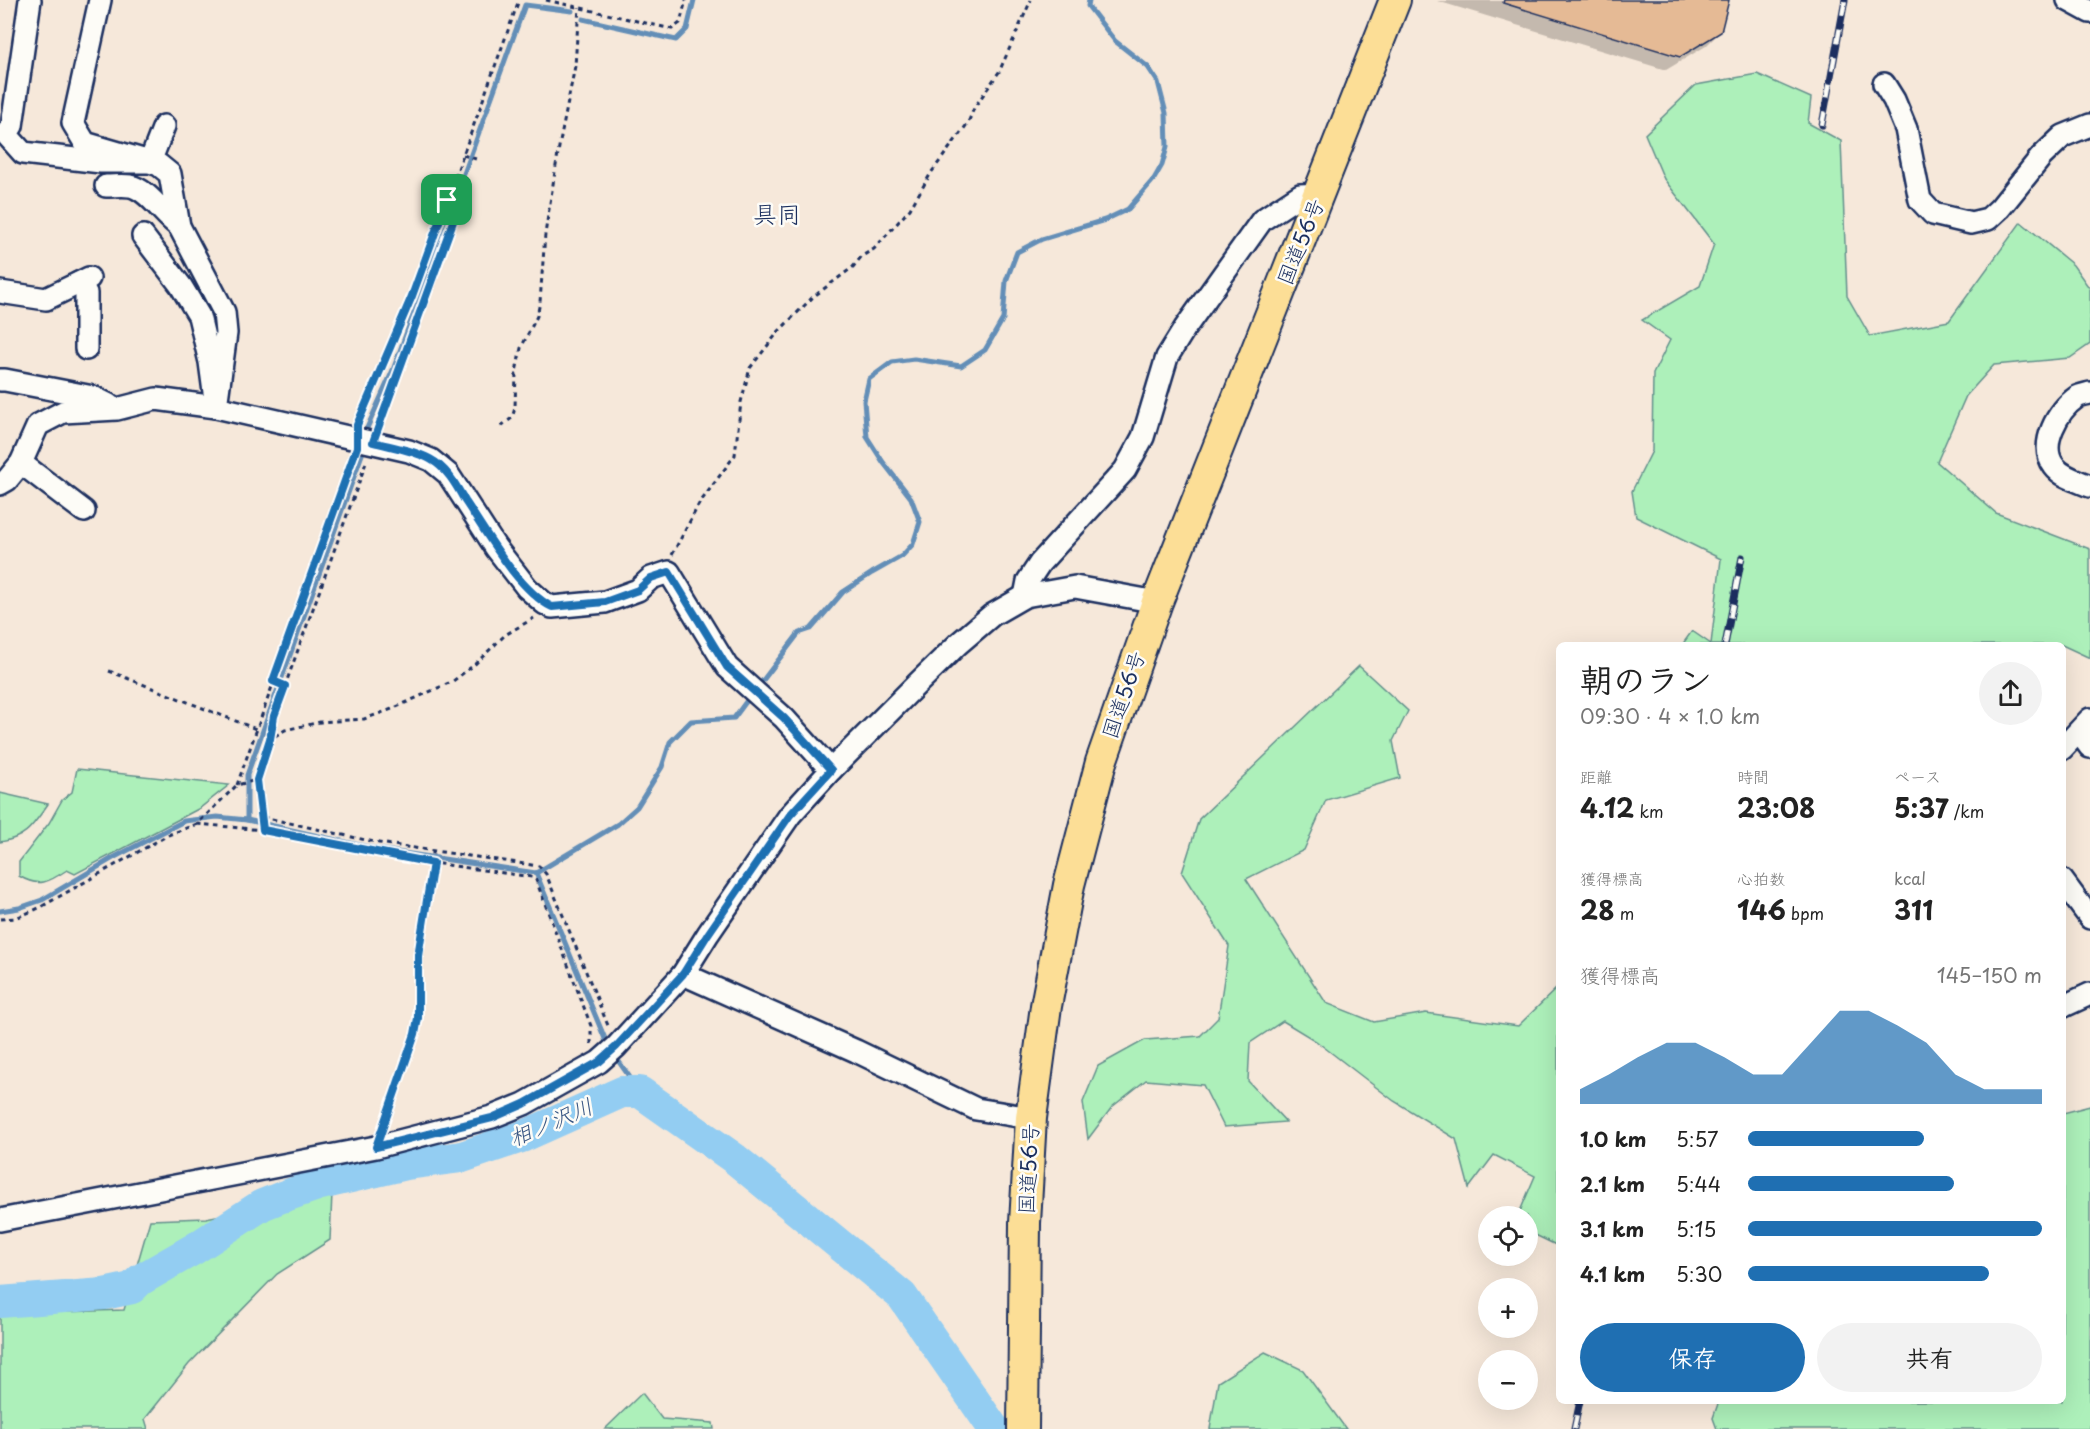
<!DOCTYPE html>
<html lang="ja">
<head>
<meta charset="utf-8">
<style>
	:root { --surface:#fff; --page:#f2f2f2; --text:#222; --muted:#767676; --accent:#1f6fb2 }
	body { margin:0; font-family:"Playpen Sans","Klee One",sans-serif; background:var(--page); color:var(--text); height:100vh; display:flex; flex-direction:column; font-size:22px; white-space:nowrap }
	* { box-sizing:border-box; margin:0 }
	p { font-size:20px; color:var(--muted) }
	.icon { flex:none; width:33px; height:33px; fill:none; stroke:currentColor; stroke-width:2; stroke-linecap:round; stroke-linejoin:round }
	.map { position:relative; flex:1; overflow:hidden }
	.drawer { position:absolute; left:1556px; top:642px; width:510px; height:762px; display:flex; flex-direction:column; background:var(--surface); border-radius:9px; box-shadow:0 6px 24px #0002 }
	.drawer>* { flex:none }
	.controls { position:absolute; left:1478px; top:1206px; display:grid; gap:12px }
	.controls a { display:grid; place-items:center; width:60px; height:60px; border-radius:50%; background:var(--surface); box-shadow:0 6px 24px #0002; font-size:30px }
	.pin { position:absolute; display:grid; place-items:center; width:51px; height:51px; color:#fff; margin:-26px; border-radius:12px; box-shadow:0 3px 9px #0006 }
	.round { display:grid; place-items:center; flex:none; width:63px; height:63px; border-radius:32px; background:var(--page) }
	.headline { display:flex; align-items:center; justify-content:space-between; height:102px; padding:0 24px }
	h1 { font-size:33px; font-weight:700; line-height:45px }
	.stats { display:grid; grid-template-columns:repeat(3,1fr); gap:9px; height:102px; padding:6px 24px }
	.stats div { display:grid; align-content:center }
	.stats b { font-size:26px; font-weight:700 }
	.stats small { font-size:16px; font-weight:400 }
	.stats p { font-size:16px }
	.chart { height:168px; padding:12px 24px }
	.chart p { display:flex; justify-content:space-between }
	.chart svg { width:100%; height:108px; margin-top:6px; fill:var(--accent); opacity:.7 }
	.primary-button { display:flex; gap:12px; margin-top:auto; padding:12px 24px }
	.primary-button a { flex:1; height:69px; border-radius:36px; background:var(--accent); color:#fff; font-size:24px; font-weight:700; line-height:69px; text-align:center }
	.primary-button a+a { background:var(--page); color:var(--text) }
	ul { padding:0 24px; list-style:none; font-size:20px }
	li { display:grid; grid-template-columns:96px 72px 1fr; align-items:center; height:45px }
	li i { height:15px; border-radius:8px; background:var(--accent) }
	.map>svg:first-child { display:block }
	.green { fill:#adf0ba; stroke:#64908c; stroke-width:1.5 }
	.shadow { fill:#0003 }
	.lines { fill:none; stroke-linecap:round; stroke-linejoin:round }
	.stream { stroke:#638eb7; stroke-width:5 }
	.river { stroke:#93cdf2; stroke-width:32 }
	.building { fill:#e5ba95; stroke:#1b2f5e; stroke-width:1.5 }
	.minor-casing { stroke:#1b2f5e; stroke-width:26 }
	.highway-casing { stroke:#1b2f5e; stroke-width:34 }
	.path { stroke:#1b2f5e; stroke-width:3; stroke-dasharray:4.5 4.5; stroke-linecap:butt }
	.minor { stroke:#fdfcf7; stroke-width:21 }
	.highway { stroke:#fcde96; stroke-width:30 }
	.rail-casing { stroke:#1b2f5e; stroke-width:7 }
	.rail { stroke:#fdfcf7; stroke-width:4.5; stroke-dasharray:14; stroke-linecap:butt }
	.route-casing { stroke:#fff; stroke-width:12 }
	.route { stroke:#1f6fb2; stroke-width:8 }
	.labels { text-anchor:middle; stroke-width:5; stroke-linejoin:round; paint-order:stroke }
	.street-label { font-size:21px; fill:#1b2f5e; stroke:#fdfcf7 }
	.water-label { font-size:22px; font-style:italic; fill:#395683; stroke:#fdfcf7 }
	.quarter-label { font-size:24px; fill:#1b2f5e; stroke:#fdfcf7 }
</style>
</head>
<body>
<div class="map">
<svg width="2090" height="1429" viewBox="0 0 2090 1429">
	<rect width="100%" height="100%" fill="#f6e8da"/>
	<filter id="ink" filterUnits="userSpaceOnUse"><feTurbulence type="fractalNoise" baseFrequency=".0167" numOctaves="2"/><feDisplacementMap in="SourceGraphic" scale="12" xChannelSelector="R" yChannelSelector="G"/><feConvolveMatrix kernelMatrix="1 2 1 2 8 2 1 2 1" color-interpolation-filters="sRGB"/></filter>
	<g filter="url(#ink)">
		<g class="green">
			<polygon points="1757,74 1811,98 1808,123 1841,141 1847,296 1870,336 1949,321 2021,222 2073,265 2090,289 2090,344 2070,358 1994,365 1966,396 1937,462 1996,513 2090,549 2090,658 2062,645 1682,645 1692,631 1711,644 1721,559 1636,517 1632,491 1652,451 1653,374 1670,340 1642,320 1700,286 1714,244 1664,179 1645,134 1696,85"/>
			<polygon points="1359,666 1408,711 1393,741 1400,778 1326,800 1304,850 1246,879 1326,1003 1374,1022 1426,1013 1518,1026 1558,987 1558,1246 1527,1231 1527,1216 1518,1216 1535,1176 1494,1155 1469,1188 1456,1139 1394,1101 1316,1041 1283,1021 1250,1043 1248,1081 1286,1122 1224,1127 1203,1085 1146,1080 1112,1107 1088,1139 1083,1102 1098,1066 1145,1040 1200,1036 1218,1018 1229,946 1182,873 1199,819"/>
			<path d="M77,769l152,16 -29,23 -125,66 -8,-4c-18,12 -28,18 -48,6v-14l30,-39 13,-23 10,-8z"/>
			<path d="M0,793l48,11c-15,21 -21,34 -48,38z"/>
			<polygon points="2090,1106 2090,1429 1717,1429 1713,1418 1719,1401 2062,1401 2063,1113"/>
			<polygon points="332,1193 330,1240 277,1274 189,1364 145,1419 148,1429 0,1429 0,1314 124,1310 150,1220 206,1218"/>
			<polygon points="1265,1352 1303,1370 1346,1429 1210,1429 1218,1382"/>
			<polygon points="642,1393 662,1419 713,1423 714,1429 605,1429"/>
		</g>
		<polygon class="shadow" points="1727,0 1720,32 1706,46 1666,70 1437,1"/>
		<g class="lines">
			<g class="stream">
				<polyline points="583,19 676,40 687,29 694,0"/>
				<polyline points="366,437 367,428 393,370 525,5 572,11"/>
				<polyline points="757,688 799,633 811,629 843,592 872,573 902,556 913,544 920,522 911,498 883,462 867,437 864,401 869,379 892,362 914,359 961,366 985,350 1003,319 1006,281 1017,252 1042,239 1105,220 1128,209 1154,179 1162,165 1167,147 1166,113 1158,82 1148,67 1115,41 1088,6 1089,0"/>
				<polyline points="247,820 247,775 365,446"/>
				<polyline points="536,873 608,1046"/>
				<polyline points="0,911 19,908 42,900 113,858 184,821 217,817 247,820 377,849 536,873 618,824 637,807 662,767 670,742 691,721 734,718 751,695"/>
				<polyline points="615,1056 640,1092"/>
			</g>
			<polyline class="river" points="0,1302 104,1294 132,1288 140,1280 194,1249 262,1205 282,1197 317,1185 407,1164 462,1157 524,1136 622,1092 640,1092 735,1159 902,1296 994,1429"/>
		</g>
		<polygon class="building" points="1504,0 1729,0 1721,32 1680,57 1503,3"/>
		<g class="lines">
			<defs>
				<g id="minor">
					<polyline points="30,0 12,126 6,134 23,153 101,162 150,162 159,165 170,174 179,226 224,312 226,333 216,407 409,451 431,460 448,474 496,548 527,588 544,603 552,607 605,602 638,590 651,578 669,572 727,667 784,718 831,770"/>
					<polyline points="100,0 73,123 85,143 150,162 164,126"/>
					<polyline points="2068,0 2090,12"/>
					<polyline points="1884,84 1894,100 1906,129 1920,200 1933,214 1971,223 1988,219 2000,208 2041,157 2063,136 2090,125"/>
					<path d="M106,186c8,0 17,-1 24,0 18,3 34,30 49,40"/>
					<polyline points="79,283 86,293 86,349"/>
					<polyline points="0,292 46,299 89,278"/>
					<polyline points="0,380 5,380 93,397 109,405"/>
					<path d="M2090,393c-4,1 -10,2 -13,4 -19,13 -39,48 -23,69 8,11 24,15 36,20"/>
					<polyline points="21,463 84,511"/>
					<polyline points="0,484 7,480 21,463 38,425 63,412 117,409 156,399 216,407 210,362 199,316 181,286 143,236"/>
					<polyline points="1025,596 1028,581 1040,563 1125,470 1143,437 1167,357 1185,328 1262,220 1300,195 1320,194"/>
					<polyline points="2079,732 2090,747"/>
					<polyline points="2062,749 2090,719"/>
					<polyline points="2062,880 2090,918"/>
					<polyline points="683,974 856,1051 976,1109 1031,1118"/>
					<polyline points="2062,1007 2090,994"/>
					<polyline points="0,1220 376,1147 492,1117 524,1104 599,1062 616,1047 683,974 708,934 790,815 831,770 916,685 958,644 992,615 1025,596 1075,587 1157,602"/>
				</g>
				<polyline id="highway" points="1023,1429 1025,1223 1031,1118 1046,1006 1069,885 1101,762 1157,602 1395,0"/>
			</defs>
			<use href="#minor" class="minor-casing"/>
			<use href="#highway" class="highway-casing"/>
			<g class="path">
				<polyline points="546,0 672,29 680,23 686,0"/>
				<polyline points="463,155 476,159"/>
				<polyline points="412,296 425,300"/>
				<polyline points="359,420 412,296 519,0"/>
				<polyline points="380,426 459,205 447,200"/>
				<polyline points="501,426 512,418 515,408 516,372 521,348 537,316 540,302 545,234 559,147 575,66 579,7"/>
				<polyline points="672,555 699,504 735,455 741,402 750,368 779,331 813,297 853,267 862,256 874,249 910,209 931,173 968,123 974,108 999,72 1031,0"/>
				<polyline points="109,671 256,729"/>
				<polyline points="273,681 285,686"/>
				<polyline points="270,739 274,716 367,460"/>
				<polyline points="237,785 354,456"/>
				<polyline points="263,817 379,843 539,866 546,874 609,1028"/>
				<polyline points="197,824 263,830 433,863 418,956 419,1018 415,1034 381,1127"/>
				<polyline points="263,830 257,780 270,739 285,730 320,722 364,719 392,709 453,681 474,665 505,635 534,618"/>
				<polyline points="433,850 433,863 532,877 536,880 591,1026 591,1044"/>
				<polyline points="0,919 16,918 39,908 168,835 197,824 237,785 257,780"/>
			</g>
			<use href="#minor" class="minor"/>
			<use href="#highway" class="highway"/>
			<defs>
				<g id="rail">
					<polyline points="1822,125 1845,0"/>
					<polyline points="1725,645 1742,557"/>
					<polyline points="1574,1429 1580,1401"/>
				</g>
			</defs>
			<use href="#rail" class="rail-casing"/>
			<use href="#rail" class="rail"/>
		</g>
	</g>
	<g class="lines" filter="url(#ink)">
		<defs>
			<path id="route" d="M447,200l12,5 -86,237c19,5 40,8 57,17 17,9 26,26 35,42 21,31 53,89 87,106l53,-5 33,-12 13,-12 18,-6 58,95 57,51 47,52 -41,45 -82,119 -25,40 -67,73 -17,15 -75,42 -32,14 -116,29 39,-113 3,-16v-62l15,-93 -170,-33 -6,-50 13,-41 4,-23 11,-30 -12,-5 84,-234v-22l55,-129z"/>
		</defs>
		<use href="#route" class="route-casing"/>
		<use href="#route" class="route"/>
	</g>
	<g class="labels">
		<g class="street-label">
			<text transform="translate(1301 242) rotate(-68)" y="7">国道56号</text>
			<text transform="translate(1124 695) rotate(-71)" y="7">国道56号</text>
			<text transform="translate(1029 1169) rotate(-87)" y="7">国道56号</text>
		</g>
		<g class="water-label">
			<text transform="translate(551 1122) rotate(-23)" y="8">相ノ沢川</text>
		</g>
		<g class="quarter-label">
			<text x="777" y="223">具同</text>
		</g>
	</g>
</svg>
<div class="controls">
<a><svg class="icon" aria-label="locate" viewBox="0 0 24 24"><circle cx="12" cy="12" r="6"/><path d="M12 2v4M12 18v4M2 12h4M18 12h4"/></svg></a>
<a>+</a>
<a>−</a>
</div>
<div class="pin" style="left:447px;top:200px;background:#1e9e55"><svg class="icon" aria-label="arrive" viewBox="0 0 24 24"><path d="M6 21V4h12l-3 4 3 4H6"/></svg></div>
<section class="drawer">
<div class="headline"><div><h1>朝のラン</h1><p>09:30 · 4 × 1.0 km</p></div><a class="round"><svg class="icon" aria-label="share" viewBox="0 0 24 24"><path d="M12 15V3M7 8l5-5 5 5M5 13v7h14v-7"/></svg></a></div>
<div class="stats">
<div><p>距離</p><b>4.12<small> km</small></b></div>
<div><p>時間</p><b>23:08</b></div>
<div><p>ペース</p><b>5:37<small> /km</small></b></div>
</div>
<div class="stats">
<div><p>獲得標高</p><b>28<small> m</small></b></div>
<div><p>心拍数</p><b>146<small> bpm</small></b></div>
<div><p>kcal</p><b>311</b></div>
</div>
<div class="chart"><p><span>獲得標高</span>145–150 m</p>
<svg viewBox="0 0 160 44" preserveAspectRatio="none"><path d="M0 44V38L10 32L20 25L30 19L40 19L50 25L60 32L70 32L80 19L90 6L100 6L110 12L120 19L130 32L140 38L150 38L160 38V44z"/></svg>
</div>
<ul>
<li><b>1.0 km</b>5:57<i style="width:60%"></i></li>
<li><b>2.1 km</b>5:44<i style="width:70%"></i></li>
<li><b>3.1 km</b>5:15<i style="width:100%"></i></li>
<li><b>4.1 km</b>5:30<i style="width:82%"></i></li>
</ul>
<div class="primary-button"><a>保存</a><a>共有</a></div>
</section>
</div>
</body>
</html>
